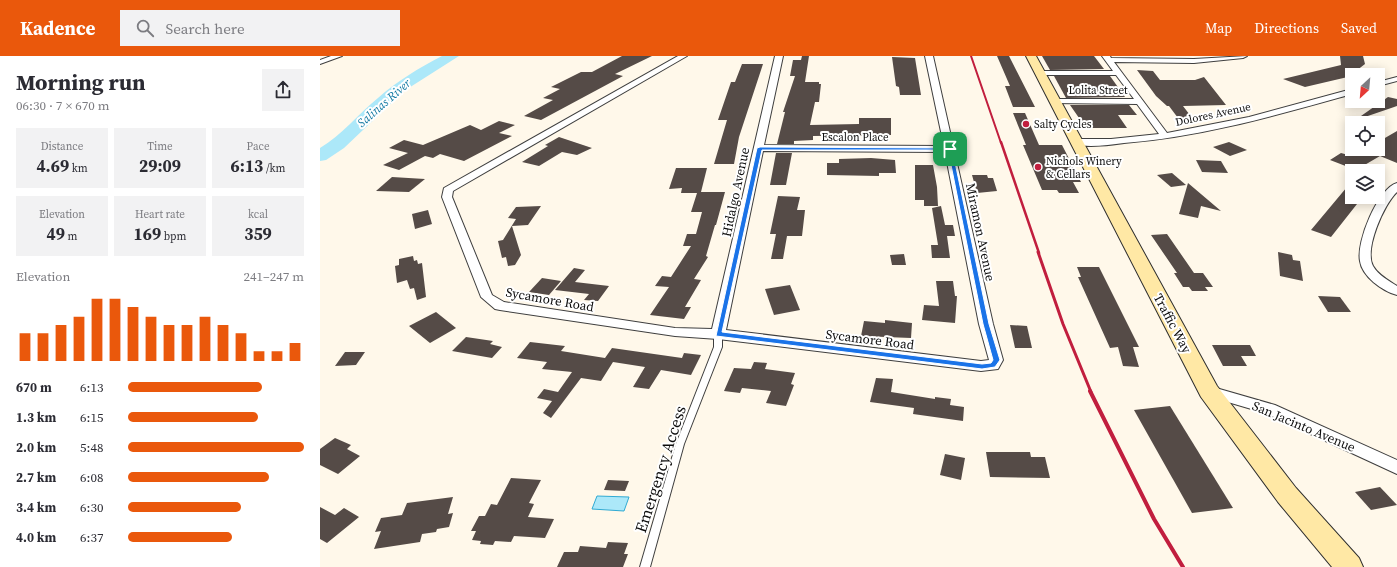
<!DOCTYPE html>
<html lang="en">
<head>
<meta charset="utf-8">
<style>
	:root { --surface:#fff; --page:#f2f2f3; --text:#2b2b33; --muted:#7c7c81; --accent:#ea580c }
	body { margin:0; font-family:"Source Serif 4",serif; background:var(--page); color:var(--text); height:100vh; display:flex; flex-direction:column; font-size:15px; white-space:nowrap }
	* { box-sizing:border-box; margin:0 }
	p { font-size:13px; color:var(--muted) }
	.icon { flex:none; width:22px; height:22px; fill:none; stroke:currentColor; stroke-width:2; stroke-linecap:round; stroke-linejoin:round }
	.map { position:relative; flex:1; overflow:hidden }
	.panel { display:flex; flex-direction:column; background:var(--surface); width:320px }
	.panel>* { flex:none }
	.needle { width:26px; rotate:206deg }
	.fabs { position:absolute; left:1025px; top:12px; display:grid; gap:8px }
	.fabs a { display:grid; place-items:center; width:40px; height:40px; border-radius:0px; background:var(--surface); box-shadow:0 2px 10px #0003; font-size:20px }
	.pin { position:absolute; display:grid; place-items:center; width:34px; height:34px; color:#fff; margin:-17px; border-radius:8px; box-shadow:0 2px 6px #0006 }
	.round { display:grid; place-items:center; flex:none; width:42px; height:42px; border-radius:0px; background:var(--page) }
	.headline { display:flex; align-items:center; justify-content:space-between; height:68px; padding:0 16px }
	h1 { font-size:22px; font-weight:700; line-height:30px }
	.metrics { display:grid; grid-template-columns:repeat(3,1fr); gap:6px; height:68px; padding:4px 16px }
	.metrics div { display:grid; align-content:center; border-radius:0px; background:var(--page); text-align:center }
	.metrics b { font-size:17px; font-weight:700 }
	.metrics small { font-size:11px; font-weight:400 }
	.metrics p { font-size:11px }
	.chart { height:112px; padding:8px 16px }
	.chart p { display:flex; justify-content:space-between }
	.chart svg { width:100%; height:72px; margin-top:4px; stroke:var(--accent); stroke-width:6 }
	ul { padding:0 16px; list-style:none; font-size:13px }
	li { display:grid; grid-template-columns:64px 48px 1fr; align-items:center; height:30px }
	li i { height:10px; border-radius:5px; background:var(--accent) }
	header { display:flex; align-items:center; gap:24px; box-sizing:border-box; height:56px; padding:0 20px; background:var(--accent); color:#fff }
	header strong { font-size:19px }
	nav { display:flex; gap:22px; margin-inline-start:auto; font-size:14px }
	.search { width:280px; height:36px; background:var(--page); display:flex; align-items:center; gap:10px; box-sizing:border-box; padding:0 14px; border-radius:0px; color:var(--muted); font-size:15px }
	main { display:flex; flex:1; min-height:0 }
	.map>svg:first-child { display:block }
	.water { fill:#ace8f9; stroke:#30aad3 }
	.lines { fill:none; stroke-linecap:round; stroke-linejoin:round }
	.river { fill:#ace8f9; fill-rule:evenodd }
	.building { fill:#554b47 }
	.lane-casing { stroke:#3f3f3f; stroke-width:2 }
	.street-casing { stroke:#3f3f3f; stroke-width:2 }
	.secondary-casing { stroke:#2e2e2e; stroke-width:2 }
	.lane { fill:#fff; fill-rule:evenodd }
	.street { fill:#fff; fill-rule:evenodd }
	.secondary { fill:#ffe8a5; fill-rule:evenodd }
	.rail-far3 { stroke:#c11e3e; stroke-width:2 }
	.rail-far2 { stroke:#c11e3e; stroke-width:2.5 }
	.rail-far1 { stroke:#c11e3e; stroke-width:3 }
	.rail { stroke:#c11e3e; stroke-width:4 }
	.route { fill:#1a73e8; stroke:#fff; fill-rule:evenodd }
	.poi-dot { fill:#c11e3e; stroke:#fff; stroke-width:1.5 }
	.labels { text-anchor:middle; stroke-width:4; stroke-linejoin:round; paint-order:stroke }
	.far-street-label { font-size:11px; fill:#0c0c0c; stroke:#fff }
	.far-poi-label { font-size:11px; fill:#0c0c0c; stroke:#fff; text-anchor:start }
	.far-water-label { font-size:12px; font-style:italic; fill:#1078a2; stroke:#fff }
	.street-label { font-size:13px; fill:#0c0c0c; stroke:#fff }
	.near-street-label { font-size:16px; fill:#0c0c0c; stroke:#fff }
</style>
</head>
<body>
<header>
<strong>Kadence</strong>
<div class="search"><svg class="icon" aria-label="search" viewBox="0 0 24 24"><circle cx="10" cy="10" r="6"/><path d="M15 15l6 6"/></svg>Search here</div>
<nav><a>Map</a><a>Directions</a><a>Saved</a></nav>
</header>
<main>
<section class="panel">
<div class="headline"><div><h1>Morning run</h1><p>06:30 · 7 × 670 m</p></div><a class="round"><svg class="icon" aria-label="share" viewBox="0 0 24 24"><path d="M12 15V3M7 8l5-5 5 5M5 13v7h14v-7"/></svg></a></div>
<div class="metrics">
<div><p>Distance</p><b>4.69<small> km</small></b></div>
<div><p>Time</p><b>29:09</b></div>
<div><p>Pace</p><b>6:13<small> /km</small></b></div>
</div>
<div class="metrics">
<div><p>Elevation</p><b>49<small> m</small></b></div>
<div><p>Heart rate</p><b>169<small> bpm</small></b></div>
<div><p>kcal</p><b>359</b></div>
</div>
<div class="chart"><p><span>Elevation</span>241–247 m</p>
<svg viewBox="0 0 160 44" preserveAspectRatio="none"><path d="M5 44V27M15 44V27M25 44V22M35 44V17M45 44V6M55 44V6M65 44V11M75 44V17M85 44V22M95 44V22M105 44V17M115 44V22M125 44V27M135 44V38M145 44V38M155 44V33"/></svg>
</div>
<ul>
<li><b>670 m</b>6:13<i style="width:76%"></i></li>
<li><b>1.3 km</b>6:15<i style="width:74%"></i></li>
<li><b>2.0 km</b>5:48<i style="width:100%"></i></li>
<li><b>2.7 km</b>6:08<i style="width:80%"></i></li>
<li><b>3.4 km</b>6:30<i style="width:64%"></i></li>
<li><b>4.0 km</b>6:37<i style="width:59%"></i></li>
</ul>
</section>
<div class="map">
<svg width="1077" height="511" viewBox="0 0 1077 511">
	<rect width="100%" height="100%" fill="#fff8ea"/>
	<polygon class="water" points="277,440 309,441 304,455 272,453"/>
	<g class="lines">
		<path class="river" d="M122,0h17l-55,35 -60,57 -18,12 -6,1v-13c22,-13 38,-34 58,-50 19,-17 41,-30 64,-42z"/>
	</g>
	<g class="building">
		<polygon points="302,0 332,0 295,18 303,20 221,64 204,60 233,44 223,42 240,33 231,31 261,16 272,16"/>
		<polygon points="482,0 489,0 485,26 499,26 499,28 501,28 499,46 495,46 490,69 539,68 539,62 571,62 571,79 493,80 493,84 474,85 474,88 457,88 465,56 463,56 475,20 470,20 473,4 481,4"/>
		<polygon points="677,0 689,0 715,51 693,51 685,30 690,30"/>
		<polygon points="722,0 774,0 784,13 730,14"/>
		<polygon points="1020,0 1043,0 1045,8 1032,18 1032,20 985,31 963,23 1021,9"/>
		<polygon points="572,1 595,2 601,39 580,39 579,31 576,30"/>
		<polygon points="422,8 443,8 419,81 414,108 394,108 407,64 398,64 411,26 415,26"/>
		<polygon points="817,14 833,15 840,24 875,24 884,21 906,49 863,50 876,67 861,66 849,50 847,50 836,40"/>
		<polygon points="734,20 790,20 805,41 746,42"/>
		<polygon points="1068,41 1077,43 1077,50 1042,62 1041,60"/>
		<polygon points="750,49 809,49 817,59 798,59 807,72 766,72"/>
		<polygon points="693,57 705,57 719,89 742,89 761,126 753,126 759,137 739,137 737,134 722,134 703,89 706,89"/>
		<polygon points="179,65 195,69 179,77 192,80 144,105 120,98 113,102 105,100 79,114 63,109 88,97 69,92 84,84 103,89 150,69 161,74"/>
		<polygon points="1077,75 1077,107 1060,100 1036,114 1010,104 1021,97 1032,100 1045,93 1058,93 1058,86"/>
		<polygon points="239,81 272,92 257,99 242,96 219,110 202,106 228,90 225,89"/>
		<polygon points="909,86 927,94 910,100 893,91"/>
		<polygon points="456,97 472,97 466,129 450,129"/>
		<polygon points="551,102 575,104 576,117 559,117 559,120 507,119 507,107 519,107 519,103"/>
		<polygon points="876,104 901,105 908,117 882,116"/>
		<polygon points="595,109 613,109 617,131 618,150 604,150 604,144 595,144"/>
		<polygon points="356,112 387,112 381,136 405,136 396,169 395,169 386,200 388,201 374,223 381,224 365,251 371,251 364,263 330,259 349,231 335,230 342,220 351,221 371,190 363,190 367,178 376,178 382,156 371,156 377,137 361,137 362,132 349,133"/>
		<polygon points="852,117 866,129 851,131 837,119"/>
		<polygon points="652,119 667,119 668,122 673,122 677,135 657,137"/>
		<polygon points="72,121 105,123 89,136 56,135"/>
		<polygon points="1032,125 1032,146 1037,148 1011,181 991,174"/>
		<polygon points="868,127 901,155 881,150 878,162 859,158"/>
		<polygon points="458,140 480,141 477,154 485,154 482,180 467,180 463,203 451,203 456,178 450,178"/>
		<polygon points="221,150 208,169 192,170 201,199 195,209 188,210 186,201 182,202 178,185 183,184 196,163 188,162 196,151"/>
		<polygon points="621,150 625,169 633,169 635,180 627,180 630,202 612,202 611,189 618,189 612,152"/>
		<polygon points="108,154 112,168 95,173 92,158"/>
		<polygon points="847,178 874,217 883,217 893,231 885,231 888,235 872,235 869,231 863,231 854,217 857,217 831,179"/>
		<polygon points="958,196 972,199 973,204 980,205 983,225 960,220"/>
		<polygon points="584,198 586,209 572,209 570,199"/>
		<polygon points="93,200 94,205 97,204 98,208 102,207 106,241 97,244 94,232 90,233 87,224 77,227 75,210 79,209 79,203"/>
		<polygon points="757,211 779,211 819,291 813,291 819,311 803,310 798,291 790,292 758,221 761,221"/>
		<polygon points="254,212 265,214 255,226 289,230 278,245 264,244 269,238 235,234"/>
		<polygon points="222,222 241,225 229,239 209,236"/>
		<polygon points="616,225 633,225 635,240 637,240 635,267 602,264 604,249 619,250"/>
		<polygon points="470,229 480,254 454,259 445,233"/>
		<polygon points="998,240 1020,241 1031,256 1008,256"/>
		<polygon points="116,256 136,272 110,287 89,270"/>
		<polygon points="565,264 592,267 591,282 541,280 544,265 565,267"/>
		<polygon points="690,269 707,270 712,292 695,292"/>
		<polygon points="146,281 173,285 170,288 182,291 172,302 132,295"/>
		<polygon points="210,286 245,290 241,295 285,302 292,292 362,302 364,297 381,299 371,319 341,314 329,333 313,331 325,311 293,306 281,325 261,322 231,362 223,357 232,345 217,342 224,333 238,336 252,316 222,313 227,306 197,302"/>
		<polygon points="892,289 930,289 936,300 921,300 927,310 903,310"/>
		<polygon points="25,296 45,296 36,309 15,310"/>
		<polygon points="434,306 447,307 445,313 475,317 471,328 474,329 466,350 446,347 451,335 422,332 420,337 404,335 414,312 431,313"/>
		<polygon points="556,322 573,323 571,336 615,343 615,341 631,343 630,349 644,351 643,365 593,358 594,352 550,346"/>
		<polygon points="850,350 913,452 872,457 814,354"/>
		<polygon points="15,382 31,389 27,393 40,400 18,418 0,409 0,393"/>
		<polygon points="666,396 710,396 711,401 725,401 730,422 670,421"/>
		<polygon points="625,398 645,402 641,424 620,419"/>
		<polygon points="191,422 221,424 209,447 214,448 208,461 234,463 225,482 194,480 191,486 175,485 173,489 160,488 161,485 152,484 156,475 151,475 159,460 165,460 171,448 177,449"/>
		<polygon points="288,424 309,425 305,435 284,434"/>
		<polygon points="1060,431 1077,449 1051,454 1035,436"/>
		<polygon points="133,441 128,458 133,457 129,471 117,473 116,476 102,478 100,486 54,493 61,475 55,476 61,462 82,459 87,447"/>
		<polygon points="0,451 15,459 24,452 39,461 7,487 0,483"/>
		<polygon points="288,486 308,487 304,498 308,498 303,511 237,511 244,496 258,496 260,490 286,492"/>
	</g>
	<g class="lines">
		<defs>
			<polygon id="lane" points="395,276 398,276 402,278 402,291 364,388 330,511 320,511 356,388 394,291 394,278"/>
			<g id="street">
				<polygon points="11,0 22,0 0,8 0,4"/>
				<path d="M358,0h9l-234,135 -1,6 40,98 12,7 171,26 37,1 63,-273h8l-19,89 180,1 -19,-90h8l60,268 10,36 -5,9 -17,2 -263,-32 -43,-3 -175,-26 -5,-1 -14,-12 -39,-100 2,-9zM443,95l182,1 34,172 10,36 -8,1 -255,-31z"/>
				<path d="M782,0h8l1,2 83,1 53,-3 -4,2 -49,5 -80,-1 53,71 82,-16 103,-28v5c-75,21 -150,43 -228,49 -16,2 -36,5 -51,1v-4l3,-1h35l48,-5 -22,-30 -86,-1v-4h83l-18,-24h-76l-4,-2 4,-2h73z"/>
				<polygon points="1077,21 1077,25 1058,30 1058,26"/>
				<path d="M1077,127v9c-13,12 -33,57 -24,74 5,9 16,15 24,20v9c-15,-4 -35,-19 -37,-34 -4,-19 18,-73 37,-78z"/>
				<polygon points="889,330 955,349 1077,404 1077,418 945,357 884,339 882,335 884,331"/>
			</g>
			<polygon id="secondary" points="706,0 716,0 897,330 976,432 1039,502 1043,511 1012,511 958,446 881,341"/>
		</defs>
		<use href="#lane" class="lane-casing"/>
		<use href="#street" class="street-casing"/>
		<use href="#secondary" class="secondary-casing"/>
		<use href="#lane" class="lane"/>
		<use href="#street" class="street"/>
		<use href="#secondary" class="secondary"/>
		<polyline class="rail-far3" points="651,0 681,87"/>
		<polyline class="rail-far2" points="681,86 719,197"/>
		<polyline class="rail-far1" points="718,196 743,268 771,336"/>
		<polyline class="rail" points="770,335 834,463 863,511"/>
	</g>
	<path class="route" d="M440,91l192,1 37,176 11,36 -5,7 -13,2 -266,-33 41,-188zM442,94h186l35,174 10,36 -2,3 -9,1 -260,-32z"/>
	<g class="poi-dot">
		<circle cx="706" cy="68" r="4"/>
		<circle cx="718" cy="111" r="4"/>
	</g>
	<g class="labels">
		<g class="far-street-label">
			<text x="778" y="38">Lolita Street</text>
			<text transform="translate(893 58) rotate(-12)" y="4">Dolores Avenue</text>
			<text x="535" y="85">Escalon Place</text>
		</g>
		<g class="far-poi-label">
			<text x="714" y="72">Salty Cycles</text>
			<text x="726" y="109">Nichols Winery<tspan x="726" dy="13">&amp; Cellars</tspan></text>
		</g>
		<g class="far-water-label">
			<text transform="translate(64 47) rotate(-41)" y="4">Salinas River</text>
		</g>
		<g class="street-label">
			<text transform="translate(415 136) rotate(-78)" y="5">Hidalgo Avenue</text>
			<text transform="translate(661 176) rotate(78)" y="5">Miramon Avenue</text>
			<text transform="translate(230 243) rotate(10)" y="5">Sycamore Road</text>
			<text transform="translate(853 267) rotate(62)" y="5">Traffic Way</text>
			<text transform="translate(550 283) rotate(7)" y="5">Sycamore Road</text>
			<text transform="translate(984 370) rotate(23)" y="5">San Jacinto Avenue</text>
		</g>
		<g class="near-street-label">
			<text transform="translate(340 413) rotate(-72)" y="6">Emergency Access</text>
		</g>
	</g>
</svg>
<div class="fabs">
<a><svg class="needle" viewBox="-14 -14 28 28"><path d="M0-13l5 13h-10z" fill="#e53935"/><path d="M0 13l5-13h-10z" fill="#7c7c81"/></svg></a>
<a><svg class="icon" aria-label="locate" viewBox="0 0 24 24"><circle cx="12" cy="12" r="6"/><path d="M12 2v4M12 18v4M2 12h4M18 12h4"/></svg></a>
<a><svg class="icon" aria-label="layers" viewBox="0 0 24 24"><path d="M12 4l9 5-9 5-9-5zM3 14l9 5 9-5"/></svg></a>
</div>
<div class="pin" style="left:630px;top:93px;background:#1e9e55"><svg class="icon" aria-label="arrive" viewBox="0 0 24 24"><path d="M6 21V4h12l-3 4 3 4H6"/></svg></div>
</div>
</main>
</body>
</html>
